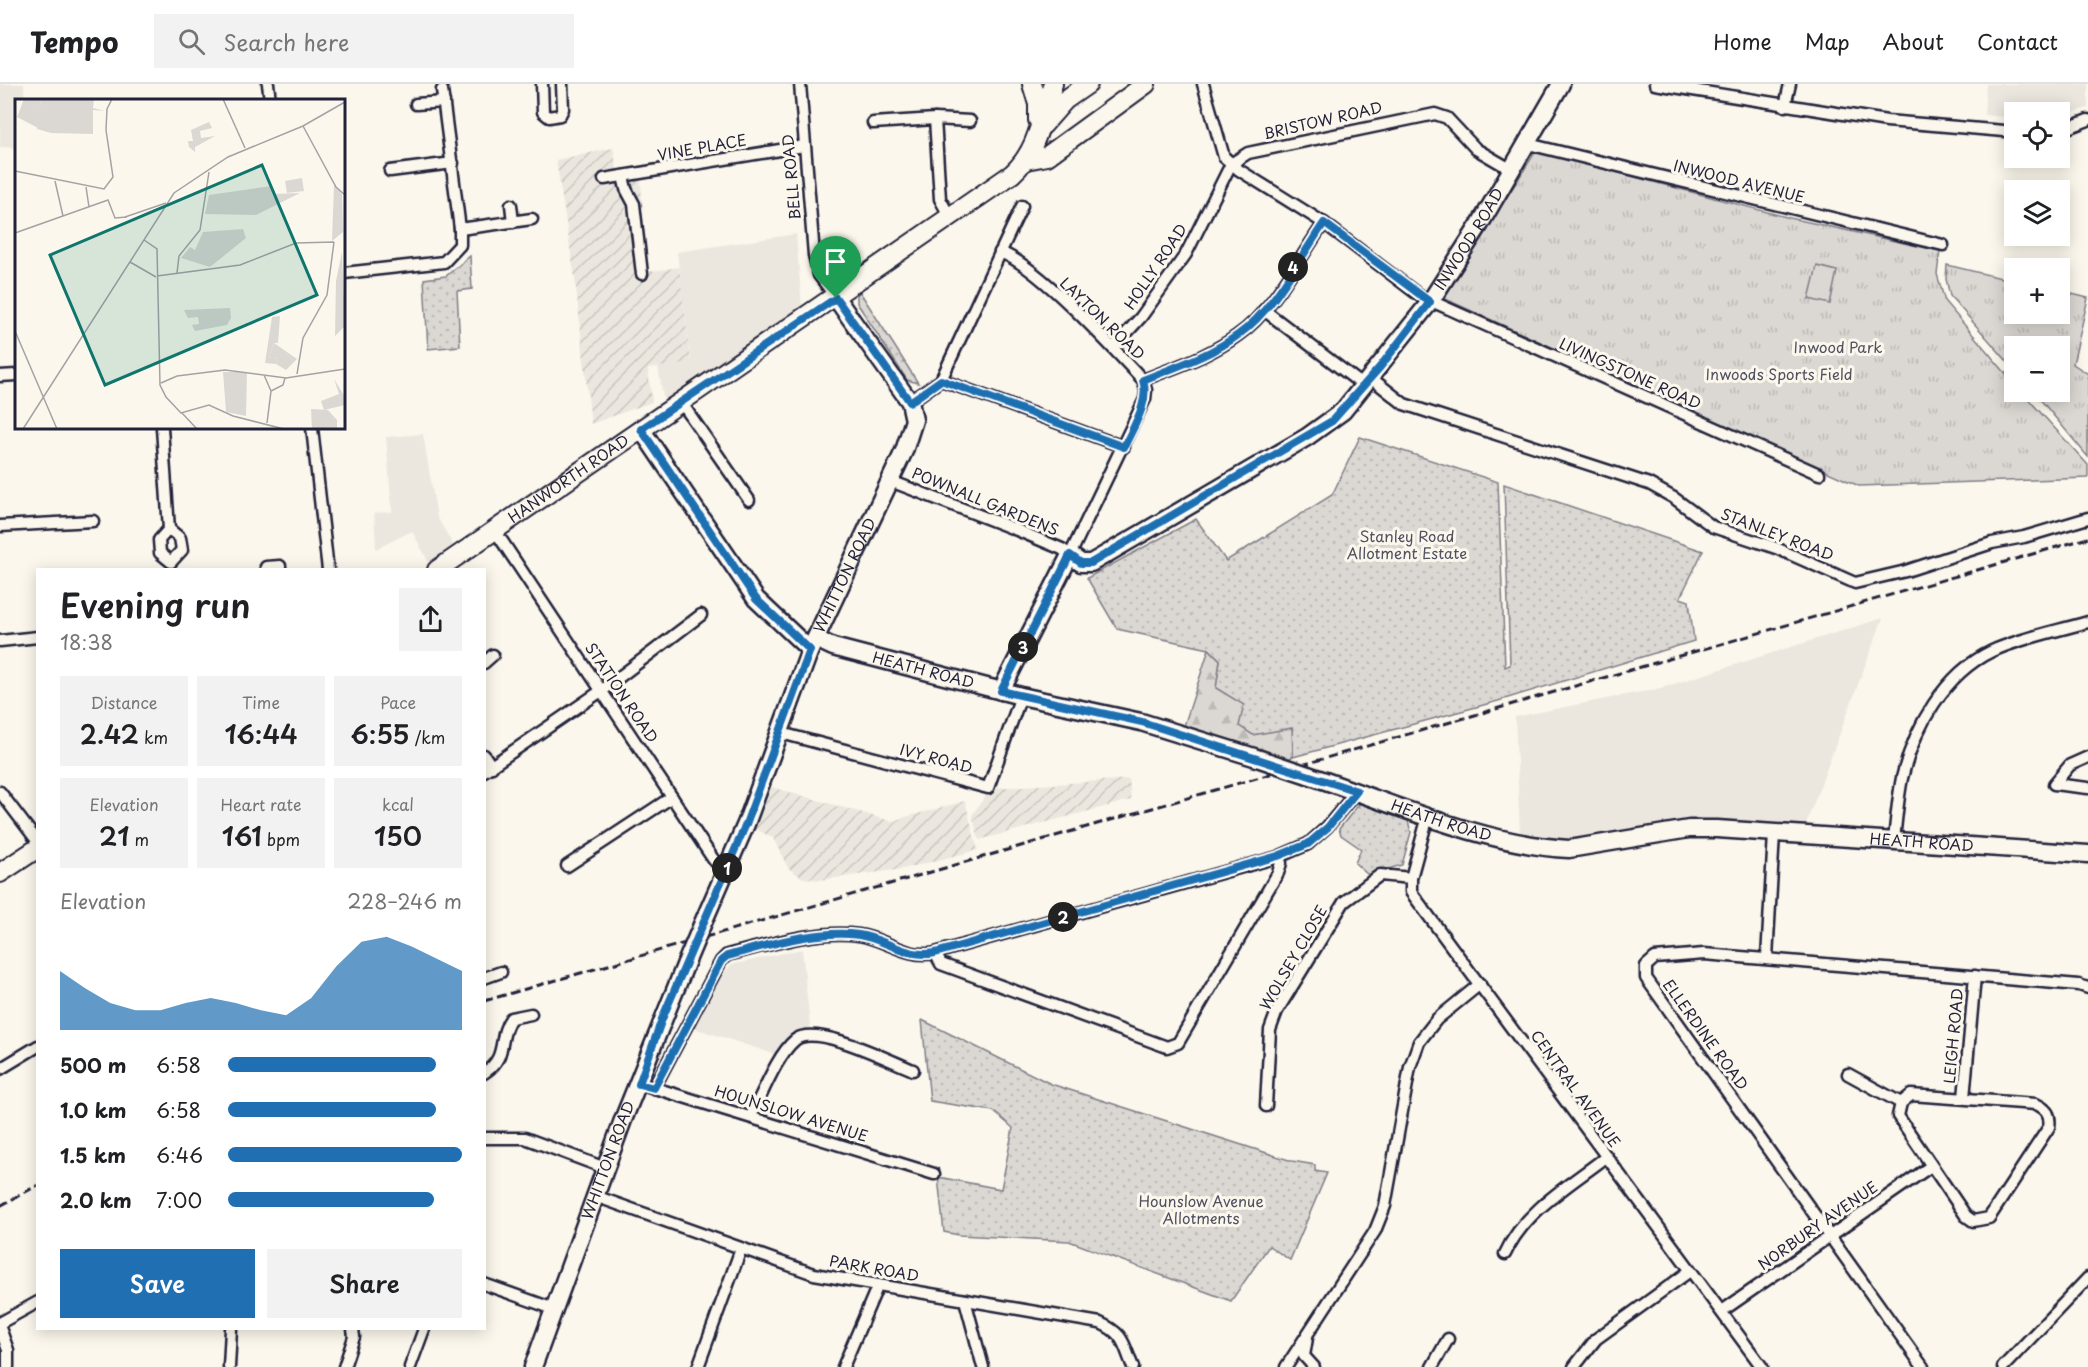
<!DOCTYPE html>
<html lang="en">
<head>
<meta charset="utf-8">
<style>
	:root { --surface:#fff; --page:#f2f2f2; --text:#202124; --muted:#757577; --line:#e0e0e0; --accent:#1f6fb2 }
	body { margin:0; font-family:"Playpen Sans",sans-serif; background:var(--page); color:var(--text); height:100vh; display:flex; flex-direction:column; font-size:22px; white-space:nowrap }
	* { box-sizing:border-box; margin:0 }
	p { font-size:20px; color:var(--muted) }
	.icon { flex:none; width:33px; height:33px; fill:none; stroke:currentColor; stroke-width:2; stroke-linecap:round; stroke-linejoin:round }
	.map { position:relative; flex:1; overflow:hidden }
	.drawer { position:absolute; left:36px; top:484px; width:450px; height:762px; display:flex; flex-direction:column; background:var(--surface); border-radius:0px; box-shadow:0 3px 15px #0003 }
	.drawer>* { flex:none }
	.buttons { position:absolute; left:2004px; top:18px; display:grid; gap:12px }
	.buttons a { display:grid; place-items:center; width:66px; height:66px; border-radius:0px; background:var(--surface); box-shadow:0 3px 15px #0003; font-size:30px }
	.pin { position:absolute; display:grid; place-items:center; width:51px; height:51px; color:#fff; margin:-62px -26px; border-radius:50% 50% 50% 0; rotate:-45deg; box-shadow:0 0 6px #0007 }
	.pin .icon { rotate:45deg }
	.km { position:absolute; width:30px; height:30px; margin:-15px; border-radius:50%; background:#222; color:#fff; font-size:16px; line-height:30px; text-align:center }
	.round { display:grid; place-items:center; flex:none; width:63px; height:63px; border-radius:0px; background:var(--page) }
	.headline { display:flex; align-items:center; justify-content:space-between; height:102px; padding:0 24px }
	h1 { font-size:33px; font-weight:600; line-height:45px }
	.stats { display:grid; grid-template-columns:repeat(3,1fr); gap:9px; height:102px; padding:6px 24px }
	.stats div { display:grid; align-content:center; border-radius:0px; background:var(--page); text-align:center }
	.stats b { font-size:26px; font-weight:600 }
	.stats small { font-size:16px; font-weight:400 }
	.stats p { font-size:16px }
	.chart { height:168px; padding:12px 24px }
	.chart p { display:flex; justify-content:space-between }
	.chart svg { width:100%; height:108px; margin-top:6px; fill:var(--accent); opacity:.7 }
	.action { display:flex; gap:12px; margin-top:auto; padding:12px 24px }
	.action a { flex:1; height:69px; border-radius:0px; background:var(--accent); color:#fff; font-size:24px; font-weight:600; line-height:69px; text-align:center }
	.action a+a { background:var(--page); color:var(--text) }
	ul { padding:0 24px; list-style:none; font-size:20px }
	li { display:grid; grid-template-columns:96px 72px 1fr; align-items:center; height:45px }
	li i { height:15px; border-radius:8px; background:var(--accent) }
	header { display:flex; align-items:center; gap:36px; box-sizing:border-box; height:84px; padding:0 30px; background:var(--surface); border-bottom:2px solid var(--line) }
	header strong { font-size:28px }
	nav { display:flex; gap:33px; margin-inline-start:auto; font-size:21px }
	.search { width:420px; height:54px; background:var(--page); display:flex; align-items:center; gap:15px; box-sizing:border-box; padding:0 21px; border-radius:0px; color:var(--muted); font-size:22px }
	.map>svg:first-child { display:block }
	.built { fill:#ebe7df }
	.industrial { fill:url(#industrial-furrows) }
	.grass { fill:url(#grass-dots); stroke:#7e7d87; stroke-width:1.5 }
	.forest { fill:url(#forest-firs); stroke:#7e7d87; stroke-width:1.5 }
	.park { fill:url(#park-tufts); stroke:#7e7d87; stroke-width:1.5 }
	.pitch { fill:#dbd8d3; stroke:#7e7d87; stroke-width:1.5 }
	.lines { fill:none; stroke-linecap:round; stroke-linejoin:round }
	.street-casing { stroke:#22223b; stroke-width:15 }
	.secondary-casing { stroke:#22223b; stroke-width:21 }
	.primary-casing { stroke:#22223b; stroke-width:22 }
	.street { stroke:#fbf7ec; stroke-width:10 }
	.secondary { stroke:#fbf7ec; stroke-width:16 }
	.primary { stroke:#fbf7ec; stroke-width:18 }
	.rail { stroke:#22223b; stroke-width:3; stroke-dasharray:9 4.5; stroke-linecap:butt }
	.secondary-bridge-casing { stroke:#22223b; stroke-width:21; stroke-linecap:butt }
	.secondary-bridge { stroke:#fbf7ec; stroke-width:16 }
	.route-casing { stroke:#fff; stroke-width:12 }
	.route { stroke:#1f6fb2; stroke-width:8 }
	.labels { text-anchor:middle; stroke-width:6; stroke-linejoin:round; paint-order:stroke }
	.street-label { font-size:15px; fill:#22223b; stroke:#fbf7ec }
	.park-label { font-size:15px; fill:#505061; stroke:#fbf7ec }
	.inset-road { fill:none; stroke:#a4a2a5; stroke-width:1.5 }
	.view { fill:#0f766e; fill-opacity:0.15; stroke:#0f766e; stroke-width:3 }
	.inset-edge { fill:none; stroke:#22223b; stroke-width:3 }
</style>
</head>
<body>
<header>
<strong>Tempo</strong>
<div class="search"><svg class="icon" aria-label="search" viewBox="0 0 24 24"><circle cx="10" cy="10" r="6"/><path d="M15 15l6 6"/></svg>Search here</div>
<nav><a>Home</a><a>Map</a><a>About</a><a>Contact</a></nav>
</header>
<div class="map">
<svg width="2088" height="1283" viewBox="0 0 2088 1283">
	<defs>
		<pattern id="industrial-furrows" width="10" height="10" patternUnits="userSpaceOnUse" patternTransform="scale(1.5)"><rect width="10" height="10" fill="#ebe7df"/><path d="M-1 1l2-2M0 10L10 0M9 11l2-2" fill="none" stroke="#c9c6c0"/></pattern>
		<pattern id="grass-dots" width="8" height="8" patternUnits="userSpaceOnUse" patternTransform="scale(1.5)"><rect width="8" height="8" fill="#dbd8d3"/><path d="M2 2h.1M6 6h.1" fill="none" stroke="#bcb9b6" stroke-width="1.8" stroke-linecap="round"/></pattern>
		<pattern id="forest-firs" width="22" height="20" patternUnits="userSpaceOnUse" patternTransform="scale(1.5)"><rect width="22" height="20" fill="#dbd8d3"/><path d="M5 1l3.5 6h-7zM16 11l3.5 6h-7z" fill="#bcb9b6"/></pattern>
		<pattern id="park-tufts" width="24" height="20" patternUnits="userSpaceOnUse" patternTransform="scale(1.5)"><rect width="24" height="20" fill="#dbd8d3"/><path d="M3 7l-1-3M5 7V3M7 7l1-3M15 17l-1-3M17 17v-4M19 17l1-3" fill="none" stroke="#bcb9b6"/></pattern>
	</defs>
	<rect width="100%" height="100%" fill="#fbf7ec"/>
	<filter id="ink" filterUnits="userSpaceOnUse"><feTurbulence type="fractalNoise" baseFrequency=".0167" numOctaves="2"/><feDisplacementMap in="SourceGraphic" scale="12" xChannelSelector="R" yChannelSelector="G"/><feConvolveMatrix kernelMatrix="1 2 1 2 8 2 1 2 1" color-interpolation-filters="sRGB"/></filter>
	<g filter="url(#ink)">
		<g class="built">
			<polygon points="0,0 24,0 24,16 16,16 16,64 0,63"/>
			<polygon points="1986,0 2088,0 2088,24 2060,32 2060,28 2014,28 2014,34 1984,31"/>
			<polygon points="796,150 802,223 668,316 663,313 658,283 691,277 677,168"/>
			<polygon points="423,350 437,433 457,468 433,486 412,447 376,465 374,429 392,428 386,353"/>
			<polygon points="1883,534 1803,748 1717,745 1566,762 1520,750 1515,633 1661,604"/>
			<polygon points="802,865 811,951 803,952 783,973 694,944 723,890 731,881"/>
		</g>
		<g class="industrial">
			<polygon points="613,64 618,89 640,86 647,188 679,183 691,278 648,285 652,318 591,340 575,195 556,76"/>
			<polygon points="1129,695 1131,716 979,756 972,731 984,714 995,704"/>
			<polygon points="761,700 891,737 965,717 978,766 903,785 820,796 803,794 788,784 773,754 746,740"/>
		</g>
		<g class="grass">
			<polygon points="470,172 472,205 457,207 460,262 428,265 424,195 446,192"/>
			<polygon points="860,208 918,299 907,296 857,219 857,211"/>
			<polygon points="1360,353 1498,398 1505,583 1510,581 1504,400 1703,467 1680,514 1689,517 1694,557 1498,617 1293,673 1292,645 1252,651 1238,642 1216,604 1220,576 1209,565 1117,545 1087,494 1196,435 1226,477 1332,411"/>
			<polygon points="1360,719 1408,737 1411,748 1402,781 1368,791 1355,779 1361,765 1341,751 1339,745"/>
			<polygon points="922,936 1051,1000 1292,1077 1315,1081 1315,1087 1327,1089 1290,1176 1269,1162 1231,1217 1069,1157 959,1151 944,1148 938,1093 1001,1105 1013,1044 993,1027 930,1017"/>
		</g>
		<polygon class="forest" points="1209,565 1220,576 1216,604 1244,621 1239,642 1253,651 1292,644 1293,673 1284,675 1184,642"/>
		<g class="park">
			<polygon points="1536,67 1790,134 1940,167 1937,190 1945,218 2014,299 2014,308 2022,308 2088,381 2088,394 1859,402 1443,214"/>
			<polygon points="1947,181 2014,197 2014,230 2060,230 2060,207 2088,214 2073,280 2088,290 2088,373 2034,308 2060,308 2060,262 2014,262 2014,285 1950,212 1946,195"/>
		</g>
		<polygon class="pitch" points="1817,182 1837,187 1830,220 1809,215"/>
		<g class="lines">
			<defs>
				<g id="street">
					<polyline points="268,0 270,16"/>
					<polyline points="542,0 543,28 549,33 560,31 563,25 562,0"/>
					<polyline points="800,0 814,171 819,191 836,214"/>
					<polyline points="1203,0 1224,73 1239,86 1324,139 1420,212 1819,390"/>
					<polyline points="1655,0 1887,37 2004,47"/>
					<polyline points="416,20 444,18"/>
					<polyline points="1785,22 1790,0"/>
					<polyline points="873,39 935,35"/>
					<polyline points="2060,47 2088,36"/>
					<polyline points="1528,60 1943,161"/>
					<polyline points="390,87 453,79"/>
					<polyline points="623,92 626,105 634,120 642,190"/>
					<polyline points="604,95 804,62"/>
					<polyline points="511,121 513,138"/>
					<polyline points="951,135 940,115 935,35 970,37"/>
					<polyline points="460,145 532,135"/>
					<polyline points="344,189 444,178 460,161 460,145 442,6"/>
					<polyline points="1264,226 1364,302"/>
					<polyline points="1113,264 1141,233 1186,170 1231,80 1248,69 1435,30 1447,34 1476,65 1512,86"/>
					<polyline points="0,292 16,291"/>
					<polyline points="1371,294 1404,320 1649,400 1674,414 1713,443 1776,464 1855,499 1906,487 1992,459 2024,453 2088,434"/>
					<polyline points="941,296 1124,363"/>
					<path d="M1143,296c32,-13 67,-24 95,-45 35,-24 62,-78 86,-112"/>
					<polyline points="681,318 749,416"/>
					<polyline points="910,318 941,296 1022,122"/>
					<polyline points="162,344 169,445"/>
					<polyline points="312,344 328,486"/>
					<path d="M888,396l124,48 50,21 8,6 75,-156 1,-9 -3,-10c-30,-32 -105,-114 -143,-128"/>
					<polyline points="0,442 93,437"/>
					<polygon points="169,445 180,454 182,466 171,478 160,469 159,456"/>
					<polyline points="494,445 713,775 725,788"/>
					<polyline points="266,483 280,482 280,486"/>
					<polyline points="0,557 38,553"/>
					<polyline points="484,579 493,571"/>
					<polyline points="781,649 988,704 1021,612"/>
					<polyline points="484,671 492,683"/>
					<polyline points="2088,673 2070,681 2054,700 2088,704"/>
					<polyline points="484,687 601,607 701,531"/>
					<polyline points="0,708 38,758"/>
					<polyline points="1428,732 1411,794 1411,808 1762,1283"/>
					<path d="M1894,757c2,-21 4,-43 8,-63 12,-50 42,-104 90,-127 29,-13 65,-20 96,-29"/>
					<polyline points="567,782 672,713"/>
					<polyline points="935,869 941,880 1167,963 1178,959 1278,789 1281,779 1278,773"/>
					<polyline points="1767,874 1774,750"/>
					<polyline points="484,894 501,888"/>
					<polyline points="0,985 38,962"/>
					<path d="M484,989c25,-16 13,-36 27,-55l20,-4"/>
					<path d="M1848,990l53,29 -3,13 68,100 7,5 16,-3 60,-91c2,-12 -2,-18 -13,-23l-125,-9 -10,8"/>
					<polyline points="648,1002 934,1090"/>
					<path d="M654,1004l67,-127 6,-6c41,-10 90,-26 132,-20 27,4 48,24 76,18l343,-96 30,-13 19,-17 30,-36"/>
					<polyline points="1964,1014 1975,892"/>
					<polyline points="1266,1022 1270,946 1277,927 1344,818 1380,791 1411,794"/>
					<path d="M751,1032c11,-21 26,-61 44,-76 21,-17 95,21 118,30"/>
					<polyline points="484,1054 525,1054 605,1084"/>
					<path d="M595,1112l219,78 286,49c25,11 23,21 33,44"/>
					<path d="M1505,1170c19,-43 65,-69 101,-97"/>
					<polyline points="484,1200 554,1225"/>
					<polyline points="965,1216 983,1283"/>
					<polyline points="1722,1227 1931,1082"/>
					<polyline points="0,1239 38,1218"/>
					<polyline points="0,1244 8,1266 8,1283"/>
					<polyline points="1307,1254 1304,1272 1314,1283"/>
					<polyline points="229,1283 231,1245"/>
					<polyline points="344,1283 354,1253 353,1245"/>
					<polyline points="410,1283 424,1245"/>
					<polyline points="698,1283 741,1165"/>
					<polyline points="843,1283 878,1201"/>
					<polyline points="1286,1283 1375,1147 1385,1122 1410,983 1419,958 1437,935 1480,900"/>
					<polyline points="1432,1283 1448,1255"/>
					<polyline points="1574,1283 1596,1255 1690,1187"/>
					<polyline points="1923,1283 1646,894 1646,882 1655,874 1704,870 2079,901 2088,904"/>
					<polyline points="2003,1283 2088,1194"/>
				</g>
				<g id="secondary">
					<polyline points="641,345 756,515 810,566"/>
					<path id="s1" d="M816,555l17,8 188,49 120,26 113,35"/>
					<path id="s2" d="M1001,607l69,-136 11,8h10l216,-126 36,-26 87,-109 50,-78 81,-140"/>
					<path id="s3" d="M1308,691c81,27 177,70 261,74l120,-20h28l371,25"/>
					<path id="s4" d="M702,841l44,-101 64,-174 94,-199 10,-31 -4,-18 -74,-104"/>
					<path id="s5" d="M533,1283l90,-247 63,-157"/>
				</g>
				<g id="primary">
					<polyline points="1032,0 1038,20 1038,36"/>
					<polyline points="1043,41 1065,16 1088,0"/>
					<polyline points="1026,76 1047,72 1146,0"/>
					<path id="s6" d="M437,486l575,-396c26,-23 30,-59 41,-90"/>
					<polyline points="0,789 38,764"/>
				</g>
			</defs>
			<use href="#street" class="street-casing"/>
			<use href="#secondary" class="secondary-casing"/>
			<use href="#primary" class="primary-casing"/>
			<use href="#street" class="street"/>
			<use href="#secondary" class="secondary"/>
			<use href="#primary" class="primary"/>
			<g class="rail">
				<polyline points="484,917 2088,454"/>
				<polyline points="0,1122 38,1101"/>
			</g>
			<defs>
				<g id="secondary-bridge">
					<polyline points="1254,673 1308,691"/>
					<polyline points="686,879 702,841"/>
				</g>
			</defs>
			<use href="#secondary-bridge" class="secondary-bridge-casing"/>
			<use href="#secondary-bridge" class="secondary-bridge"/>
		</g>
	</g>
	<g class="lines" filter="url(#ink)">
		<defs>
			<path id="route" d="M1324,139l106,79 -50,65 -48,54 -241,142h-10l-11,-8 -69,136 141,31 215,69 -29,36 -20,17 -30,12 -343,97c-28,6 -49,-14 -76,-18 -42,-6 -91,10 -132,21l-6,5 -67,127 -15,-4 23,-65 84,-195 64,-174 -54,-51 -115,-170 195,-131 74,104 31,-22 183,67c9,-20 26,-45 19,-67 32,-13 67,-24 95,-45 35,-24 62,-77 86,-112z"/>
		</defs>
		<use href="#route" class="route-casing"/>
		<use href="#route" class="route"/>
	</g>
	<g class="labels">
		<g class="street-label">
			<text transform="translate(1323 37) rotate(-13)" y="5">BRISTOW ROAD</text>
			<text transform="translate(702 64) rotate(-10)" y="5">VINE PLACE</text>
			<text transform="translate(792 93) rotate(-95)" y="5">BELL ROAD</text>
			<text transform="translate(1739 98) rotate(14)" y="5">INWOOD AVENUE</text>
			<text dy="5" stroke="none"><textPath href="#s2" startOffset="684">INWOOD ROAD</textPath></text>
			<text transform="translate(1156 183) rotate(-56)" y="5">HOLLY ROAD</text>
			<text transform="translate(1102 235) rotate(44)" y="5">LAYTON ROAD</text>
			<text transform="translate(1630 290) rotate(24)" y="5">LIVINGSTONE ROAD</text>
			<text dy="5" stroke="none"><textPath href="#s6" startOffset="160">HANWORTH ROAD</textPath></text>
			<text transform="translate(985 418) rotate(22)" y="5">POWNALL GARDENS</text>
			<text transform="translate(1777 451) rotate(21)" y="5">STANLEY ROAD</text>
			<text dy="5" stroke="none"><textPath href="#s4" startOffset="378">WHITTON ROAD</textPath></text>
			<text dy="5" stroke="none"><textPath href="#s1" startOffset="112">HEATH ROAD</textPath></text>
			<text transform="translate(621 609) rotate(56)" y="5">STATION ROAD</text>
			<text transform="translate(936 675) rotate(15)" y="5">IVY ROAD</text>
			<text dy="5" stroke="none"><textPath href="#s3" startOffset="141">HEATH ROAD</textPath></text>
			<text dy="5" stroke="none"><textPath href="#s3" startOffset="627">HEATH ROAD</textPath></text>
			<text transform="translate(1294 874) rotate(-60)" y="5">WOLSEY CLOSE</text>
			<text transform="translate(1705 951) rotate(54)" y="5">ELLERDINE ROAD</text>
			<text transform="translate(1954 952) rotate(-85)" y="5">LEIGH ROAD</text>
			<text transform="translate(1575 1005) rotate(54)" y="5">CENTRAL AVENUE</text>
			<text transform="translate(791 1030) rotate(17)" y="5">HOUNSLOW AVENUE</text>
			<text dy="5" stroke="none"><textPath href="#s5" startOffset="220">WHITTON ROAD</textPath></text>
			<text transform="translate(1818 1142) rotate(-35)" y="5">NORBURY AVENUE</text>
			<text transform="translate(874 1185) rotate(10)" y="5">PARK ROAD</text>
		</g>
		<g class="park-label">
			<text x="1838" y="269">Inwood Park</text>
			<text x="1779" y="296">Inwoods Sports Field</text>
			<text x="1407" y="458">Stanley Road<tspan x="1407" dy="17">Allotment Estate</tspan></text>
			<text x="1201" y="1123">Hounslow Avenue<tspan x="1201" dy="17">Allotments</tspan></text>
		</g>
	</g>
	<g transform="translate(15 15)">
		<rect width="330" height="330" fill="#fbf7ec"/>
		<path d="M9,0h17l-3,29 -21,-11zM194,23l3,6 -12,3 1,7 14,-2 -20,11v5l-6,-5 -1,-6h5l-2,-11zM287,79l2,13 -17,2 -2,-12zM228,130l3,9 -36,29 -29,-9 9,-11 5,3 8,-18zM327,153l3,74 -10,10 1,-55zM215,209l1,10 -4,7 -32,6 -3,-6 7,-1 -1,-7 -10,1 -4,-8zM265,217l-2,27h-4l-5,14 9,2 -2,5 -11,-1 7,-46z" fill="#dbd8d3"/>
		<path d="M319,280l11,18v8l-21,5 -3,-9 18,-7z" fill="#dbd8d3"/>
		<path d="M26,0h53l-1,9 12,3 -12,-1v24l-42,-1 -14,-4zM319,85l8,10 1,38 -11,9zM256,87l2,8 27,-1 -44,22 -51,-1 4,-19zM259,244l23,16 -11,11 -10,-6 2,-5 -9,-2zM208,273h24l-1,44 -20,-4zM296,310l17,1 9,10v9h-25z" fill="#dbd8d3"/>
		<path class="inset-road" d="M208,0l22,49M288,27l33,61 9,8M0,72l89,18 9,-12 -7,-47 1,-21 5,-10M40,82l8,35M71,88l3,20M110,118l41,-14M0,134l93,-33 7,18 12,-1M129,141l13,9 3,136 6,12 15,16 28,-8 24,11 51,13M115,163l26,15M162,174l2,-17 21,-26 9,-58M142,177l83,-11 56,-22 38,-1M0,232l42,98M282,275l6,-36 24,-43 7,-53M249,276l7,16 -4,32M146,284l16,-7 48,-6 61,8 59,-9M256,292l12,-6 2,-7M167,314l15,16M8,330l151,-236 54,-36 75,-31 42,-24"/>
		<path class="view" d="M247,66l55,130 -212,90 -55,-130z"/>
		<rect width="330" height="330" class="inset-edge"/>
	</g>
</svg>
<div class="buttons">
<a><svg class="icon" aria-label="locate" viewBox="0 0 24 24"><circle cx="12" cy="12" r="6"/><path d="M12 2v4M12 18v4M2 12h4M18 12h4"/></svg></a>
<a><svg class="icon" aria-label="layers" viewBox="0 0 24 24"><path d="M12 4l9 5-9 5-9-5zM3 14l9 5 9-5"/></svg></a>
<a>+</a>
<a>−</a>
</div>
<div class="pin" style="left:836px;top:214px;background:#1e9e55"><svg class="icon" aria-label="arrive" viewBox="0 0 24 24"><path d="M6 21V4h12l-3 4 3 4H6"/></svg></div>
<b class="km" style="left:727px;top:784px">1</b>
<b class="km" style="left:1063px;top:833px">2</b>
<b class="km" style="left:1023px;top:563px">3</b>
<b class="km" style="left:1293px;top:183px">4</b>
<section class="drawer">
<div class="headline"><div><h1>Evening run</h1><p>18:38</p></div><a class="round"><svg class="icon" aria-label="share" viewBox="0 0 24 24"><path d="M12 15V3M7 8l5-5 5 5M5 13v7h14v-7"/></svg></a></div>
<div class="stats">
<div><p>Distance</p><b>2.42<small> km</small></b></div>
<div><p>Time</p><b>16:44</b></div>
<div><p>Pace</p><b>6:55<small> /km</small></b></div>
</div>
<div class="stats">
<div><p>Elevation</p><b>21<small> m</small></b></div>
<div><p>Heart rate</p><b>161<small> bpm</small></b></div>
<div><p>kcal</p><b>150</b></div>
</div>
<div class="chart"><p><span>Elevation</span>228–246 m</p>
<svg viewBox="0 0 160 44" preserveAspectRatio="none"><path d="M0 44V20L10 27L20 33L30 36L40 36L50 33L60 31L70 33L80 36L90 38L100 31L110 18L120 8L130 6L140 10L150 15L160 20V44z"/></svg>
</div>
<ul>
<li><b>500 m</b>6:58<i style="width:89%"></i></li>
<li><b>1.0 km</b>6:58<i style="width:89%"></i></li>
<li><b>1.5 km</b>6:46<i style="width:100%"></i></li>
<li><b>2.0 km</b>7:00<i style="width:88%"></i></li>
</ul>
<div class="action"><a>Save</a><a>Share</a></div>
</section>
</div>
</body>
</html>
